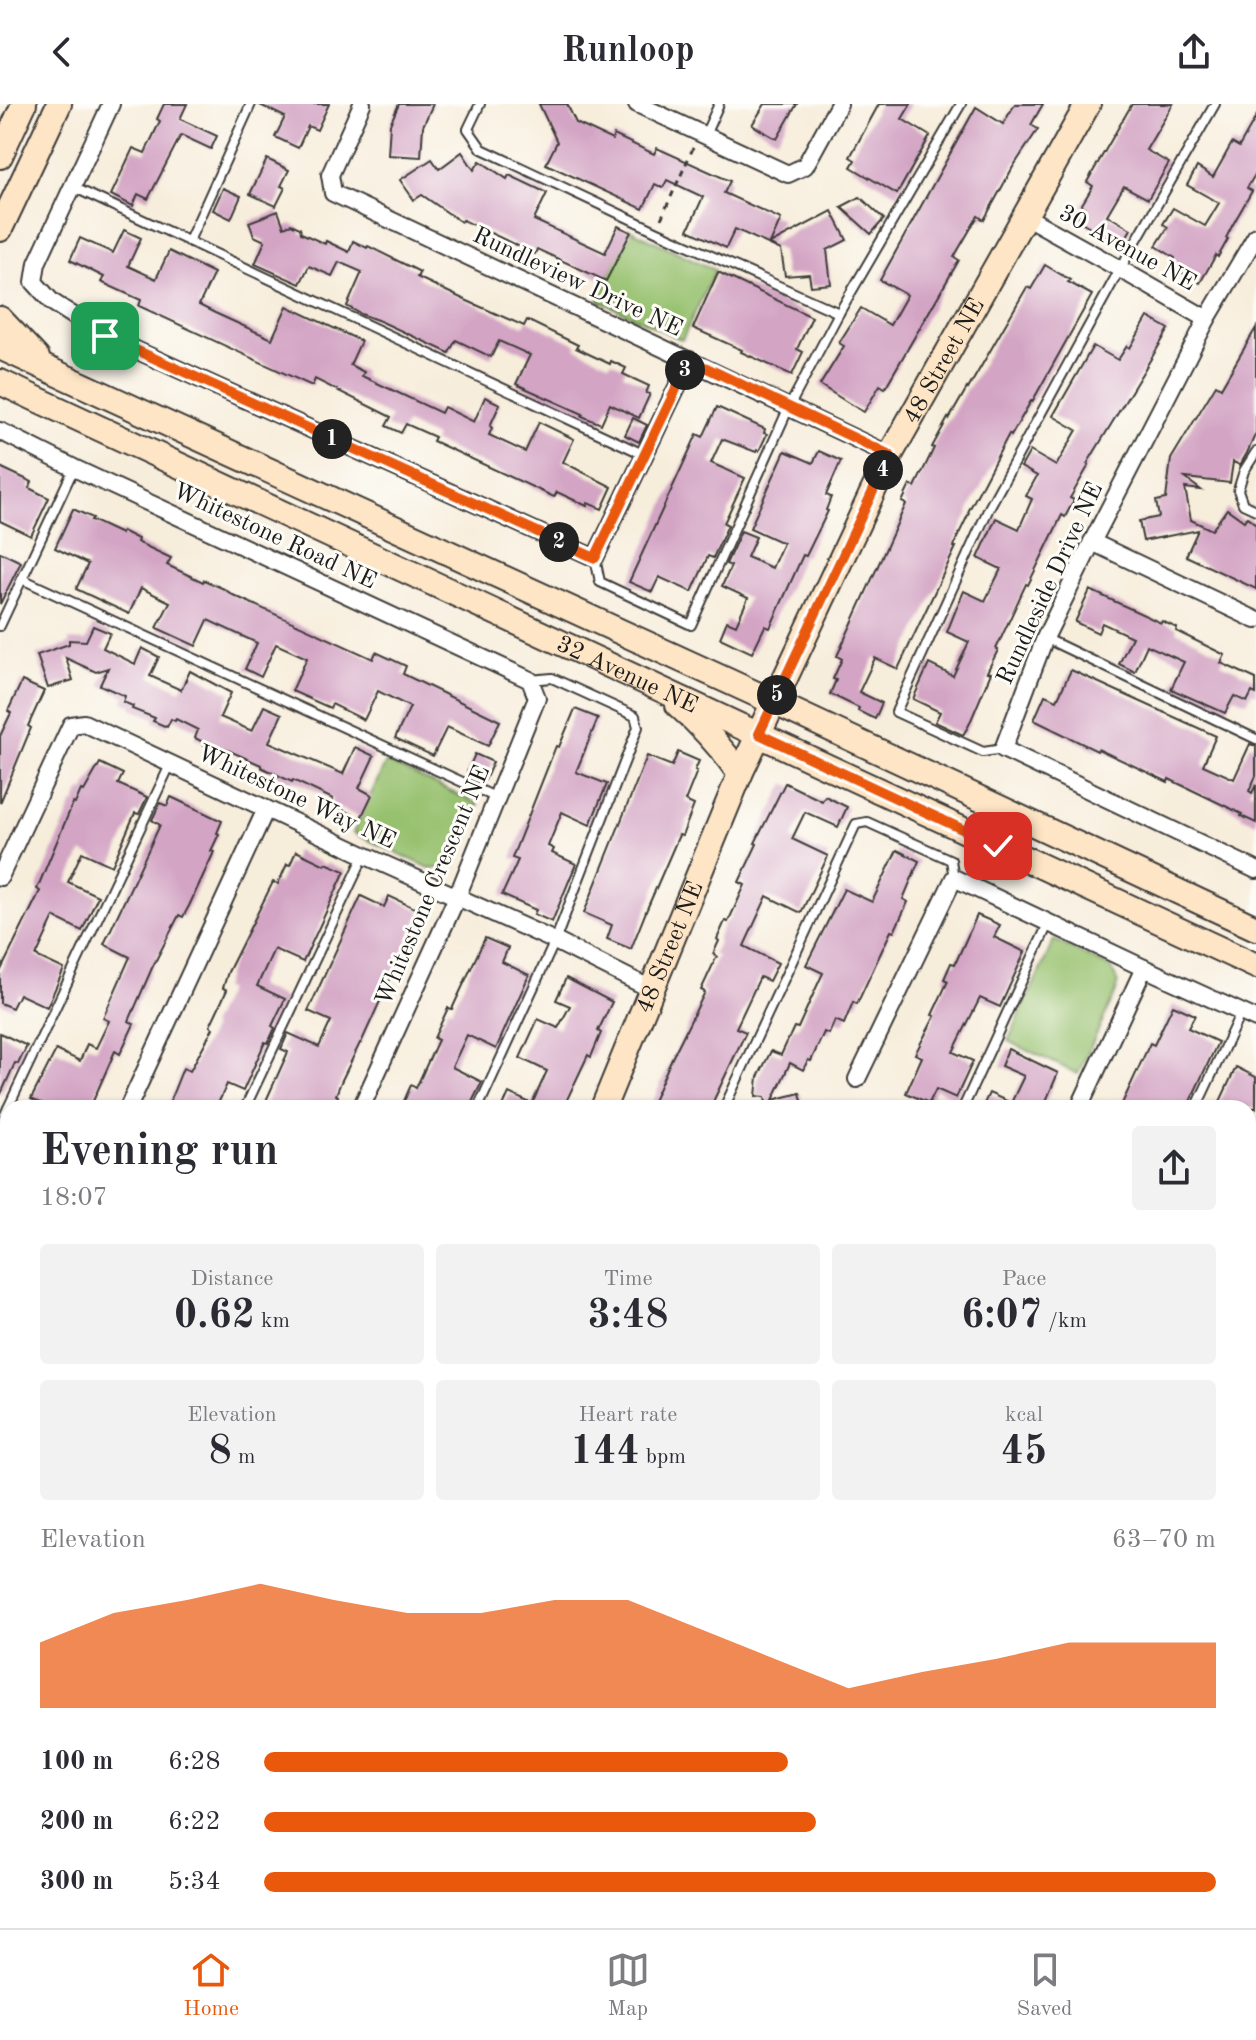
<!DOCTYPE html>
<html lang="en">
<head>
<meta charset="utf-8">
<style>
	:root { --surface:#fff; --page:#f2f2f3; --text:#2b2b33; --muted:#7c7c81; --line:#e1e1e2; --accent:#ea580c }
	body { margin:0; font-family:"Old Standard TT",serif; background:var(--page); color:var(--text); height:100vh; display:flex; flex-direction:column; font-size:30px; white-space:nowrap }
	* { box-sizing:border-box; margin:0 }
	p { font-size:26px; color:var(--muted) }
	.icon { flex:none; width:44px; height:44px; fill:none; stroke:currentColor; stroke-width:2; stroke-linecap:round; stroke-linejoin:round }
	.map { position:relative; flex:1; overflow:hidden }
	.drawer { position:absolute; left:0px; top:996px; width:1256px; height:828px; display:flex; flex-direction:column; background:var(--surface); border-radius:24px 24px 0 0; box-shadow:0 2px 6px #0004 }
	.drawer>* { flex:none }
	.pin { position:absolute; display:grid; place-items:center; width:68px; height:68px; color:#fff; margin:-34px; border-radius:16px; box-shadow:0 4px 12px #0006 }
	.km { position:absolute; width:40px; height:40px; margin:-20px; border-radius:50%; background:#222; color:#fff; font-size:22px; line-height:40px; text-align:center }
	.round { display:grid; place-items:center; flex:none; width:84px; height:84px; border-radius:8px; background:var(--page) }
	.headline { display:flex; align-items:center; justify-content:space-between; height:136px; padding:0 40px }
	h1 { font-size:44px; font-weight:700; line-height:60px }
	.figures { display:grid; grid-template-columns:repeat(3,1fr); gap:12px; height:136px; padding:8px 40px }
	.figures div { display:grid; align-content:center; border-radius:8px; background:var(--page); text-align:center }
	.figures b { font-size:40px; font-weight:700 }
	.figures small { font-size:22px; font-weight:400 }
	.figures p { font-size:22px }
	.chart { height:224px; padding:16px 40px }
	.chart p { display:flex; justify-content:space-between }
	.chart svg { width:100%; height:144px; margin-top:8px; fill:var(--accent); opacity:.7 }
	ul { padding:0 40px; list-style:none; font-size:26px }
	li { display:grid; grid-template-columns:128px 96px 1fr; align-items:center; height:60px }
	li i { height:20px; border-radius:10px; background:var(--accent) }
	header { display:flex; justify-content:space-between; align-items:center; height:104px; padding:0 40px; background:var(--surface); font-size:36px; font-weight:700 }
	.menu { display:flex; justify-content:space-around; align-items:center; height:112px; border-top:2px solid var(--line); background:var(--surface); font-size:22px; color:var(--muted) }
	.menu a { display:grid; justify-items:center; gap:4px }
	.menu .active { color:var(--accent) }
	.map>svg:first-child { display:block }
	.green { fill:#97c16e; stroke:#5a6e45; stroke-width:2 }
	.building { fill:#d3a4c4 }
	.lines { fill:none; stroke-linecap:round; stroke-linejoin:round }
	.lane-casing { stroke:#3d3b39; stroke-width:12 }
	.street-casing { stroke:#3d3b39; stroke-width:20 }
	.secondary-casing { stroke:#3d3b39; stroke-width:28 }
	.path { stroke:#3d3b39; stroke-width:3; stroke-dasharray:6 6; stroke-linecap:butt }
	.lane { stroke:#fff; stroke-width:8 }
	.street { stroke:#fff; stroke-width:16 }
	.secondary { stroke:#fee5c5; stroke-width:24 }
	.route-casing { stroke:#fff; stroke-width:16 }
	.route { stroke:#ea580c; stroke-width:10 }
	.labels { text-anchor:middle; stroke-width:6; stroke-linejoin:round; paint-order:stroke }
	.street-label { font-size:24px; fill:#1c1c1c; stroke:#fdfcf7 }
</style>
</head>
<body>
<header><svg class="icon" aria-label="back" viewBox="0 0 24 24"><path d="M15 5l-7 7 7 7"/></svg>Runloop<svg class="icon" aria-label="share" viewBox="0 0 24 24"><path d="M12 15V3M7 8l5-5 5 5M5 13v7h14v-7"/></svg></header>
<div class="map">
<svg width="1256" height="1824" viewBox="0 0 1256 1824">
	<rect width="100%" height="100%" fill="#fdfcf7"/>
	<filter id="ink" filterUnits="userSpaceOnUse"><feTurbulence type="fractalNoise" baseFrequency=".0125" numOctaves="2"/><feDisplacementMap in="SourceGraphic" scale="16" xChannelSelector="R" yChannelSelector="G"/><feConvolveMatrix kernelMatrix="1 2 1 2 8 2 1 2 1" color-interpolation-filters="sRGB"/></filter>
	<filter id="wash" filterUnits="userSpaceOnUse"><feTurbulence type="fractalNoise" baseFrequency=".006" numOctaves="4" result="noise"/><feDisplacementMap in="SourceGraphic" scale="32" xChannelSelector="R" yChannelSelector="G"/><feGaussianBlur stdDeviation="1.8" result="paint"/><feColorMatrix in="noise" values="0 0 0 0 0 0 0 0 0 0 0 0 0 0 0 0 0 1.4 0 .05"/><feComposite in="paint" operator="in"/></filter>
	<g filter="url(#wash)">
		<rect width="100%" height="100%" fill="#f7eddb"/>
		<g class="green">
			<polygon points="629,125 715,166 682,236 598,196"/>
			<polygon points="386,658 478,700 454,757 446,763 432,765 353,729"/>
			<polygon points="1054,836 1111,864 1118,878 1116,888 1078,970 1008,937"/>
			<polygon points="0,1247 8,1250 8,1338 0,1334"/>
		</g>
		<g id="blocks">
			<g class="building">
				<polygon points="164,0 187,0 180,15 217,32 211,45 181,31 148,95 138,90 133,102 111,91 133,44 145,49 160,17 157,15"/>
				<polygon points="258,0 329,0 317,26 308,22 298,44 275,33 285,13"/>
				<polygon points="399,0 433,0 423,22 421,53 388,51 390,20"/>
				<polygon points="539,0 567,0 576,19 612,36 614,31 654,50 657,44 730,77 724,89 781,115 770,140 832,107 847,136 827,146 831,180 811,182 809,170 785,172 781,146 735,125 726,144 688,126 703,93 667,76 663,84 655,80 643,105 546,60 557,38"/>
				<polygon points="765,0 797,0 777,35 752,21"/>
				<polygon points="879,0 911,0 902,15 930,32 897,90 851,63 855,56 850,53"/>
				<polygon points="1015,0 1043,0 1031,21 1038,25 1013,63 984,116 978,112 954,153 959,156 885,284 880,281 864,308 850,300 820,281 844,242 839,239 861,204 890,221 907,191 880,176 976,3 1003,20"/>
				<polygon points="1132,0 1173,0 1146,46 1169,59 1148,95 1124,82 1107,111 1131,125 1122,141 1076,115 1084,103 1081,102 1093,82 1087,78"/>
				<polygon points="1256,13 1256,69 1247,84 1252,87 1232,122 1226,134 1228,135 1218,153 1216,151 1200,179 1170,162 1175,154 1156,142 1168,123 1163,120 1173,104 1205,122 1219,99 1187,81 1197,63 1213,73 1232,39 1239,43"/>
				<polygon points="462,48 474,66 480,57 507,75 509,71 547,89 534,116 605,149 618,122 631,128 606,177 537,145 535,150 463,116 461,118 422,91 414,96 400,76 432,55 439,65"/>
				<polygon points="267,55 289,66 281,82 285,84 276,102 250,90"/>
				<polygon points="223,84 241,92 231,115 213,106"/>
				<polygon points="860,93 884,115 871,130 841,103"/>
				<polygon points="278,107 284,123 291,120 300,124 301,129 325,140 326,137 349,148 353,137 367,144 368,142 420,168 417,173 463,195 524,222 527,216 578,241 576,244 610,260 611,257 626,264 623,270 649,282 646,289 650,290 639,314 610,300 601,320 582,312 583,310 516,280 530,251 499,237 491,253 456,236 449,249 380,217 361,210 347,202 362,168 339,158 332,172 309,162 300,180 255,160 265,137 254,132 249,118"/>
				<polygon points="124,126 141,134 128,162 156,175 169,147 214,169 199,201 215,209 272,235 287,202 361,237 350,261 364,268 362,272 441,309 444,303 474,318 485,293 500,300 490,322 492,324 489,331 525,348 539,318 574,335 563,358 612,383 602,405 588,399 587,402 557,388 554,393 433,337 435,333 406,320 401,329 386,322 391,313 315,275 312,282 139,202 141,196 101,178 104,173 70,156 80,134 113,149"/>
				<polygon points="1045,161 1070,176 1068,178 1092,191 1032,298 1031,297 1011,332 1009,330 968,408 969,409 956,436 954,443 956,443 898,565 875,554 859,588 882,599 875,615 858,607 859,604 830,590 836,576 833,575 842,555 837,552 906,400 902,398 910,381 915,383 934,344 932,343 948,314 949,315 967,284 968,285 1027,183 1031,185"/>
				<polygon points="718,168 812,213 797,245 803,248 792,271 741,248 742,246 693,224"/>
				<polygon points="1148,213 1169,225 1087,360 1089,361 1070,394 1074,396 1065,413 1062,411 1028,481 1026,480 996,545 998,546 987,568 991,569 969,621 963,631 935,618 940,608 913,595 929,560 953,572 969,538 947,528 957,503 964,487 985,497 1001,465 978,454 996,414 1019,425 1032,395 1026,392 1037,372 1021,363 1030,347 1056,362 1077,326 1053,312 1093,242 1118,256 1127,242 1130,244"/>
				<polygon points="1256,224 1256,329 1247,349 1240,361 1233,358 1230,379 1185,374 1201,386 1185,384 1191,416 1212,426 1227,405 1244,417 1247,413 1256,420 1256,485 1186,452 1198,426 1143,437 1139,417 1159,413 1156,397 1166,395 1171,355 1216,281 1221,284"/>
				<polygon points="717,303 765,325 764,329 767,330 759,347 757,346 756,348 722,335 711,359 745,374 724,419 728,421 713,454 708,452 692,488 659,473 652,488 629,478 697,330 703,333"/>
				<polygon points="633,314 647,321 639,338 625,331"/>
				<polygon points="785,347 813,359 819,347 841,357 826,391 831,393 826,406 828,407 806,452 803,451 770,524 765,522 752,549 720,534 727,517 736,521 748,494 722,482 731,462 726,460 741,427 756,433 747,453 772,464 783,439 750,424"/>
				<polygon points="0,363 32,378 29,384 49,394 31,432 0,417"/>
				<polygon points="73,405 93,414 91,416 121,430 122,427 138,435 137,438 171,454 167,461 203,478 204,476 224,485 233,491 373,555 376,548 406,562 403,570 500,617 488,642 447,623 433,652 395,634 410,603 378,587 364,616 332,600 330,604 292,587 307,554 276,540 261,573 245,565 257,539 208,516 196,542 157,524 170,498 141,484 129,510 76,485 88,460 55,444"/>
				<polygon points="0,448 21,458 0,500"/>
				<polygon points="1090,486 1161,519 1162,517 1177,524 1176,527 1225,551 1221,559 1256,575 1256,590 1252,588 1247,598 1234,592 1225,609 1171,585 1184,558 1147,541 1135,568 1119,560 1132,533 1102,519 1098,529 1075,518"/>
				<polygon points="93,522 110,529 103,544 135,560 142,544 159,553 150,572 181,586 190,567 231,589 220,613 252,627 264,602 282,610 269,638 343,670 355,643 374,652 359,684 372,691 361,714 331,701 333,695 293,676 292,678 261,663 261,661 221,643 218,648 204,641 205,639 195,634 198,626 176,615 175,617 171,615 167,623 153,617 155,614 132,605 133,602 123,598 125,592 100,581 108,564 96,568 66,554 73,576 48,584 37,551 69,540 69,536 86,537"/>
				<polygon points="1071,566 1216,632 1203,661 1234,675 1250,640 1256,642 1256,672 1249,687 1252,689 1256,681 1256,719 1241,712 1242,710 1169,675 1168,678 1098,645 1097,647 1034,616 1045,591 1057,596"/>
				<polygon points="22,577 44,587 28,622 31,624 0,699 0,632 11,609 8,607"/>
				<polygon points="575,605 598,614 576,668 607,680 590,721 562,708 548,742 554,745 552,749 576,760 552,818 534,810 536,806 502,791 518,756 512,754 556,642 559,643"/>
				<polygon points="678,648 699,657 695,666 697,667 685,697 694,701 682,732 679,731 647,805 631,845 607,835 612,821 584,809 647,652 672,662"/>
				<polygon points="475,650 493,658 485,676 467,668"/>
				<polygon points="100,659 123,670 118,680 147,693 139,710 135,709 112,762 82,748 68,778 98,792 82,827 54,813 36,852 64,865 47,903 19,890 12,904 0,899 0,868 40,787 37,785 73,699 75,700 81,686 84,687"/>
				<polygon points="785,679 822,697 825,692 847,703 838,723 805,708 792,735 828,752 801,809 767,792 744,842 778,859 769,877 760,873 736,924 746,928 710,1004 650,1004 671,956 705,888 701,886 717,852 713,850 719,837 717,835 725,817 728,818 745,781 739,778 757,740 755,739"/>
				<polygon points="171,693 222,717 217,729 219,730 211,747 214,748 189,802 183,813 179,811 152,864 129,917 134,920 120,950 115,947 90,1004 51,1004 31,995 56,946 80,957 87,940 96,944 109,917 103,914 130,853 104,840 160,721 152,716 160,699 167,702"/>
				<polygon points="897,746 919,757 903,795 908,798 894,828 891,827 857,900 853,898 844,920 835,916 829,930 824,928 811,957 808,956 803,966 790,959 773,996 800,989 804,1004 760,1004 760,1000 766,998 765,993 756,992 758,973 771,947 781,951 794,923 798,924 811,895 823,869 806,861 844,785 872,798"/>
				<polygon points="296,747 325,761 326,759 345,767 303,858 274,845 257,882 285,895 272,922 275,924 268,939 265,938 243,987 227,980 216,1004 167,1004 183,964 190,967 213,924 210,922 227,886 223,884 228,868 273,778 278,780 287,760 290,761"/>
				<polygon points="361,792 384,803 389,792 421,807 361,939 360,939 341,978 336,991 338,992 333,1004 276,1004 265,999 288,948 281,945 288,929 319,943 331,917 308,907"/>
				<polygon points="977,811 1000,821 994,833 1025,848 1000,903 980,894 953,948 973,957 956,994 936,985 929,999 906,989 922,953 915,950 935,912 932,911 948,877 944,875 951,859 955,860"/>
				<polygon points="485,834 508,844 502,858 529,871 496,945 467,931 452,963 482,978 469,1004 401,1004 411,981 416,984 438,936 434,934 448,904 452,905"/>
				<polygon points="566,874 612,898 598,927 601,929 591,953 588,951 563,1004 502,1004 509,989 532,1000 547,967 520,954 538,915 558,924 570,902 556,896"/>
				<polygon points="1173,901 1195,911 1188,924 1218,938 1187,1004 1120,1004 1150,939 1154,941"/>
				<polygon points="0,929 27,942 18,960 15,959 0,992"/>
				<polygon points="1008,945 1058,969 1043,1004 982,1004 989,989 1011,999 1024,972 1001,962"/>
				<polygon points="1236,963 1256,973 1256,1004 1217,1004"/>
			</g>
		</g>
	</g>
	<g filter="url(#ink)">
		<use href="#blocks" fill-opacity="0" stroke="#3d3b39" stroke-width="2"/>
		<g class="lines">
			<defs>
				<g id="lane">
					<polyline points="480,0 468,25 482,45 656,127 839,209"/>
					<polyline points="705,31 719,0"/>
					<polyline points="73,83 645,351"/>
					<polyline points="189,137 251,0"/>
					<polyline points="1256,348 1244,367 1238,386 1243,400 1256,406"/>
					<polyline points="595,454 600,478 691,521 789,303 839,209 961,0"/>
					<polyline points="22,475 497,694"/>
					<polyline points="0,522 74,364"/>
					<polyline points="1045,534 1256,635"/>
					<polyline points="1003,645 983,648 896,608 989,404 1120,165 1215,0"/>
					<polyline points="8,1004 171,659"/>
					<polyline points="245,1004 364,752"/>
					<polyline points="478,1004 555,837 638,623 635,612 552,574 530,576"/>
					<polyline points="724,1004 856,720 867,718 951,756 954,774"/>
					<polyline points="963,1004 1049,818"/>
					<polyline points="1196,1004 1241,908"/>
					<polyline points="0,1021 8,1004"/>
					<polyline points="1248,1043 1256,1047"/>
					<polyline points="0,1235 8,1239"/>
					<polyline points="1248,1400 1256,1383"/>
					<polyline points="0,1466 8,1470"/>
					<polyline points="0,1627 8,1623"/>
					<polyline points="0,1646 8,1649"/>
					<polyline points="1248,1700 1256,1704"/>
					<polyline points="0,1732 8,1736"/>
					<polyline points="971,1816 989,1824"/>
					<polyline points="103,1824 107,1816"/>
					<polyline points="325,1824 325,1816"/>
				</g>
				<g id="street">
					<polyline points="111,0 37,159 34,178 52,198 105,232 595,454 690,256"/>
					<polyline points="362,0 330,71 333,89 890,351"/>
					<polyline points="637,0 788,70 805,62 839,0"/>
					<polyline points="1025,112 1120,165 1207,215"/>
					<polyline points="1256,132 1207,215 1092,438 1045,534 1003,645 1256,766"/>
					<polyline points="0,327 74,364 530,576 537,594 457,793 361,1004"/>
					<polyline points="1092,438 1256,516"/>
					<polyline points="0,773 71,621 84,619 364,751 555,837 653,886"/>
					<polyline points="857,975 954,774 1144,864"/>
					<polyline points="128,1004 266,705"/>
					<polyline points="1079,1004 1144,864 1256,915"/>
					<polyline points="1248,1165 1256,1163"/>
					<polyline points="0,1349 8,1353"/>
					<polyline points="1248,1581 1256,1585"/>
					<polyline points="0,1785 8,1768"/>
					<polyline points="935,1824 939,1816"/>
					<polyline points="1177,1824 1181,1816"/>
				</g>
				<g id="secondary">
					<polyline points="0,52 24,0"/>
					<polyline points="0,125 59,0"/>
					<polyline points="0,215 37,254"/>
					<polyline points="0,243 754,589 1256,824"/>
					<path id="s1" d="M0,278l1256,584"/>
					<path d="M678,601c24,21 44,43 62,69"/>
					<path id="s2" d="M603,1004l137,-334 150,-319 198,-351"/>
					<polyline points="0,1587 8,1591"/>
					<polyline points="1242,1816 1256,1822"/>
				</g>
			</defs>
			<use href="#lane" class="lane-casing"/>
			<use href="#street" class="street-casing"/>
			<use href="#secondary" class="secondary-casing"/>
			<g class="path">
				<polyline points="661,115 694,42"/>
				<polyline points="421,1816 421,1824"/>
			</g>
			<use href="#lane" class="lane"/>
			<use href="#street" class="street"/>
			<use href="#secondary" class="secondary"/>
		</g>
	</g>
	<g class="lines" filter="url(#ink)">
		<defs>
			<polyline id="route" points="105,232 595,454 690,256 890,351 759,630 998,742"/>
		</defs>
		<use href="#route" class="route-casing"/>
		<use href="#route" class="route"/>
	</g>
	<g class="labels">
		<g class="street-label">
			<text transform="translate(1128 143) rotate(29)" y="8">30 Avenue NE</text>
			<text transform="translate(578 177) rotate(25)" y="8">Rundleview Drive NE</text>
			<text dy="8" stroke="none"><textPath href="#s2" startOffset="822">48 Street NE</textPath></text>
			<text transform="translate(275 431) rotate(25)" y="8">Whitestone Road NE</text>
			<text transform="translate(1049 479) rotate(-65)" y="8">Rundleside Drive NE</text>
			<text dy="8" stroke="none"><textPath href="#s1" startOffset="692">32 Avenue NE</textPath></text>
			<text transform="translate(297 692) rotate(25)" y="8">Whitestone Way NE</text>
			<text transform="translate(432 781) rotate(-67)" y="8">Whitestone Crescent NE</text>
			<text dy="8" stroke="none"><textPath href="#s2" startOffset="174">48 Street NE</textPath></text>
		</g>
	</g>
</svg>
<div class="pin" style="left:105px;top:232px;background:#1e9e55"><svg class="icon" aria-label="arrive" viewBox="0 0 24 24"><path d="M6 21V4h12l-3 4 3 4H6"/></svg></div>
<div class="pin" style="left:998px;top:742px;background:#d93025"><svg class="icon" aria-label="check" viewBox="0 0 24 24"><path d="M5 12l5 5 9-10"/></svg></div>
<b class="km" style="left:332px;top:335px">1</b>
<b class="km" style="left:559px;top:438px">2</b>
<b class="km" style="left:685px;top:266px">3</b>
<b class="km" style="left:883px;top:366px">4</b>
<b class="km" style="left:777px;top:591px">5</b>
<section class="drawer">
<div class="headline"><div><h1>Evening run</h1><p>18:07</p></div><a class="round"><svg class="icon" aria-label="share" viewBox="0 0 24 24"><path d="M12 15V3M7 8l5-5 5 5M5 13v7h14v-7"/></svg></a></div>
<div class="figures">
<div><p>Distance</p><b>0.62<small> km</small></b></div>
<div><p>Time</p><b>3:48</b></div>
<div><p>Pace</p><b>6:07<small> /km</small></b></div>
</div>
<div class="figures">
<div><p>Elevation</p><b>8<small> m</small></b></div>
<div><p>Heart rate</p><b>144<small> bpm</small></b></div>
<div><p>kcal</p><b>45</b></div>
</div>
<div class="chart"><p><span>Elevation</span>63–70 m</p>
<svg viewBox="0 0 160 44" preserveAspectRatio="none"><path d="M0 44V24L10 15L20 11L30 6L40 11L50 15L60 15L70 11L80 11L90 20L100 29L110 38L120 33L130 29L140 24L150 24L160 24V44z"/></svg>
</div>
<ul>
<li><b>100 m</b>6:28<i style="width:55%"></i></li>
<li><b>200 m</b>6:22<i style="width:58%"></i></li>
<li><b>300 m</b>5:34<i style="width:100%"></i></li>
</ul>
</section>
</div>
<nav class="menu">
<a class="active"><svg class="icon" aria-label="home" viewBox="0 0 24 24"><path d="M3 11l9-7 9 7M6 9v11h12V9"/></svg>Home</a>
<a><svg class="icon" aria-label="map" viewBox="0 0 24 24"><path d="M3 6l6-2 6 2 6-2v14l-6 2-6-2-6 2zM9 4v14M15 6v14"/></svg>Map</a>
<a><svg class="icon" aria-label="saved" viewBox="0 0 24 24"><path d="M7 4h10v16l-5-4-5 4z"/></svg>Saved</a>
</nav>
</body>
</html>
